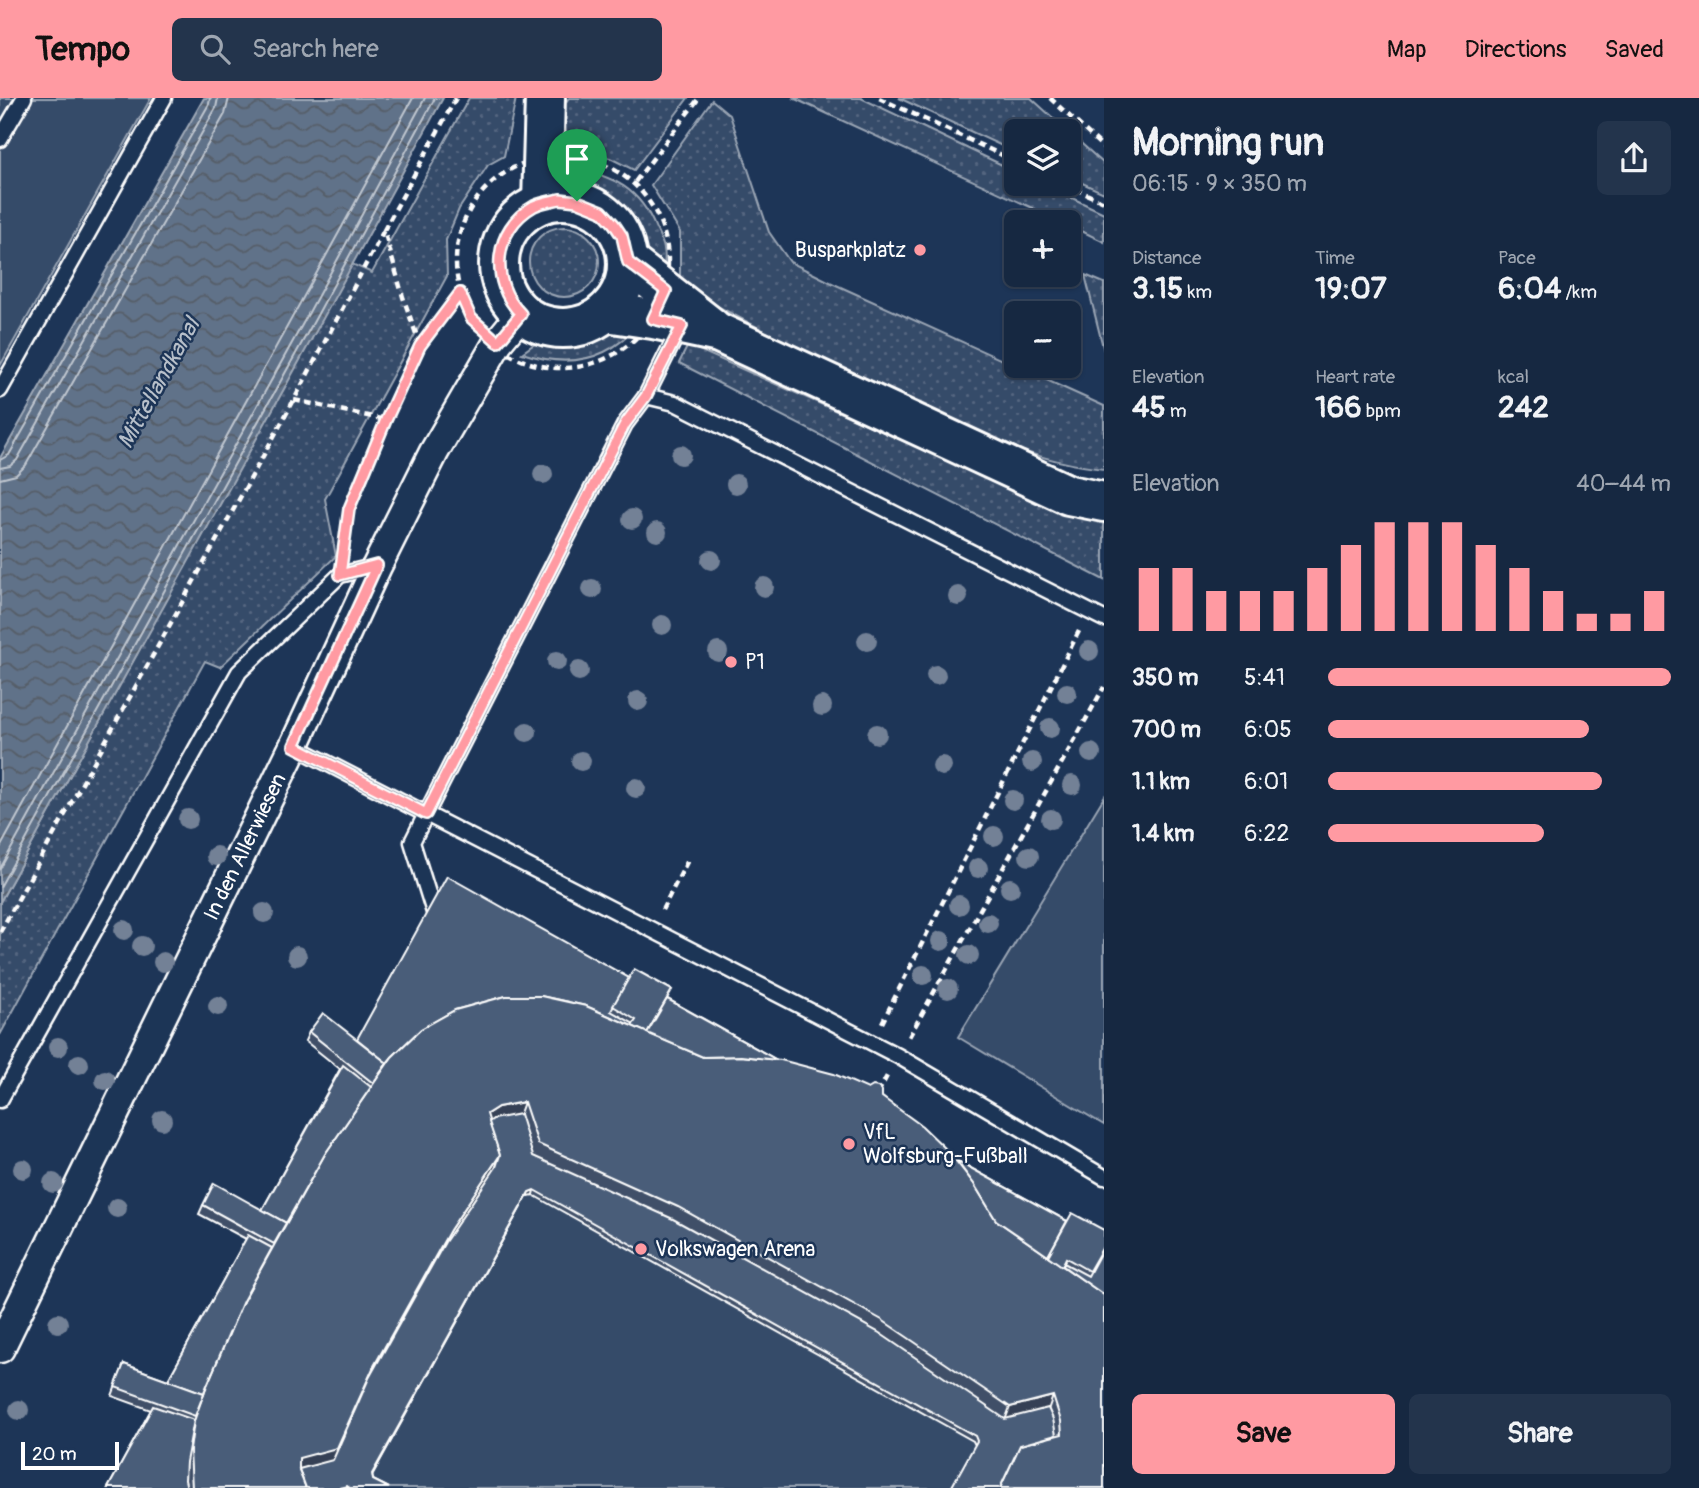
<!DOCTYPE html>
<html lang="en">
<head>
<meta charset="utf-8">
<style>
	:root { --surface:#162841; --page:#23344c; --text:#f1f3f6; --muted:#9ea6b1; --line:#35445a; --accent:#ff9aa2 }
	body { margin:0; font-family:Pangolin,sans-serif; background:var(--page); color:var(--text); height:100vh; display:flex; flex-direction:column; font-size:26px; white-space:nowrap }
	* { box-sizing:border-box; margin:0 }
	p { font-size:23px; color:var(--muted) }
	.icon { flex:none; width:38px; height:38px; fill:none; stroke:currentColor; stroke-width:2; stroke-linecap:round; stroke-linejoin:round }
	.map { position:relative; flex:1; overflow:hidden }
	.drawer { display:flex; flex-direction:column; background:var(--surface); width:595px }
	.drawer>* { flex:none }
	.tools { position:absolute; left:1004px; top:21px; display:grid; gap:14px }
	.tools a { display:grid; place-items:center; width:77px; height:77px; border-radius:10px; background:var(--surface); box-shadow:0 2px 5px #0004,0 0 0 2px var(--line); font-size:35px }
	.scale { position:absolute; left:21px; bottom:18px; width:98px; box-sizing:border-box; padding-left:7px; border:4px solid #fff; border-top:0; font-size:19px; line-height:24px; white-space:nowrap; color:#fff; -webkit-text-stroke:5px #1d3557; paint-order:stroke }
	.pin { position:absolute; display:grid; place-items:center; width:60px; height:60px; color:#fff; margin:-72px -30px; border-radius:50% 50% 50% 0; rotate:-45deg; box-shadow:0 0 7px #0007 }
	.pin .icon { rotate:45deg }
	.round { display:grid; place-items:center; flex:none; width:74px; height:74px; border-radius:10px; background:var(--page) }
	.headline { display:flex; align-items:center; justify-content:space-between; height:119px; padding:0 28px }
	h1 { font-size:38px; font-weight:800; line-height:52px }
	.metrics { display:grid; grid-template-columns:repeat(3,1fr); gap:10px; height:119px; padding:7px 28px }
	.metrics div { display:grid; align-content:center }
	.metrics b { font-size:30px; font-weight:800 }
	.metrics small { font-size:19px; font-weight:400 }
	.metrics p { font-size:19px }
	.chart { height:196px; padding:14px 28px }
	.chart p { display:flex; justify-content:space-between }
	.chart svg { width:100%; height:126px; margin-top:7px; stroke:var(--accent); stroke-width:6 }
	.primary-button { display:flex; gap:14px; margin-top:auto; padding:14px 28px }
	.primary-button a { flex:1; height:80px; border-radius:10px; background:var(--accent); color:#111; font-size:28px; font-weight:800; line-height:80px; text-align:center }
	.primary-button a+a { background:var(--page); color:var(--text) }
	ul { padding:0 28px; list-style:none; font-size:23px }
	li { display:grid; grid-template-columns:112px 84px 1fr; align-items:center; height:52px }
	li i { height:18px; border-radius:9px; background:var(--accent) }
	header { display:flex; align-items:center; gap:42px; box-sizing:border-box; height:98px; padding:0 35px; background:var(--accent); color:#111 }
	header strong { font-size:33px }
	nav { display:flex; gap:38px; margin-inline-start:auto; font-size:24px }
	.search { width:490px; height:63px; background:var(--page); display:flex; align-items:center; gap:18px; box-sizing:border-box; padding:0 24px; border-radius:10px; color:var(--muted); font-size:26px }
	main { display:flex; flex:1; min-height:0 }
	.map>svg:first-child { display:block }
	.grass { fill:url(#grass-dots); stroke:#9aa5b4; stroke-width:2 }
	.park { fill:#364b69; stroke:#9aa5b4; stroke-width:2 }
	.water { fill:url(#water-waves); stroke:#a0aab8; stroke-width:2 }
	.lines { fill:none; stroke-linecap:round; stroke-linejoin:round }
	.shore { stroke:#c0c7d0; stroke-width:2 }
	.lane-casing { stroke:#fff; stroke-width:19 }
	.street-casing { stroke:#fff; stroke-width:33 }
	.secondary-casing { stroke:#fff; stroke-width:44 }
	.path { stroke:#fff; stroke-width:4.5; stroke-dasharray:7 5; stroke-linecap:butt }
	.lane { stroke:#1d3557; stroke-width:14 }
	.street { stroke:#1d3557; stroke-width:28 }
	.secondary { stroke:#1d3557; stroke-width:38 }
	.tree { fill:#738196 }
	.wall { fill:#405068; stroke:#fff; stroke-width:2 }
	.shaded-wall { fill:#344155; stroke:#fff; stroke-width:2 }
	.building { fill:#4a5d79; stroke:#fff; stroke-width:2 }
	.route-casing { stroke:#fff; stroke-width:14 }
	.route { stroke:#ff9aa2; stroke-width:9 }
	.poi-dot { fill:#ff9aa2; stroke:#1d3557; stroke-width:2.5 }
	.labels { text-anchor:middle; stroke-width:5; stroke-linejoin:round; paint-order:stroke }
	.poi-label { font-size:21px; fill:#fff; stroke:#1d3557; text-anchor:start }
	.street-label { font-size:21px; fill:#fff; stroke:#1d3557 }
	.water-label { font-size:23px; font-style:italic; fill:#b8c0ca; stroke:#1d3557 }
</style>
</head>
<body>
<header>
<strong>Tempo</strong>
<div class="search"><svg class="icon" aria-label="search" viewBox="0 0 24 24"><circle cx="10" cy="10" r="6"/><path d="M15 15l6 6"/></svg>Search here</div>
<nav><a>Map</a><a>Directions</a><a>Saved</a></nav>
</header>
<main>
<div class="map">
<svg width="1104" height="1390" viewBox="0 0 1104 1390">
	<defs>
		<pattern id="grass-dots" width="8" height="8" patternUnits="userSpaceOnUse" patternTransform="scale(1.75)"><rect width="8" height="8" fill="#364b69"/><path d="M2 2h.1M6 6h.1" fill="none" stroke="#546680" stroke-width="1.8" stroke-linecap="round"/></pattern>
		<pattern id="water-waves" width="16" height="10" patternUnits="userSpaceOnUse" patternTransform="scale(1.75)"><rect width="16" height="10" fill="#617289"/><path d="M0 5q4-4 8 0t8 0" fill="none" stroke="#555d67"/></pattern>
	</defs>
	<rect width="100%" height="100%" fill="#1d3557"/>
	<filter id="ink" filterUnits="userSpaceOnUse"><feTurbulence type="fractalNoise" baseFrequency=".0143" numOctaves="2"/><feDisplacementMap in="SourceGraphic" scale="14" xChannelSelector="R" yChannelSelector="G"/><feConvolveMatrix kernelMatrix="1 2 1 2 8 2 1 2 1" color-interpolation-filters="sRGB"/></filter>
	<g filter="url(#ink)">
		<g class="grass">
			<polygon points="469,0 516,0 504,58 488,67 459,111 446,142 447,178 325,401 336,458 220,569 205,563 0,937 0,804 352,166 372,175"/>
			<polygon points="569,0 688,0 634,72 610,60 568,51 563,8"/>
			<polygon points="793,0 861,0 1017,74 1017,86 1042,86 1104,115 1104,144 1069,127 1069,124 1063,124"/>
			<polygon points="899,0 1031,0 1104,66 1104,95 1069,79 1069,33 1017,33 1017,55"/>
			<path d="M712,2l18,15 39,117 21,30 44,22 270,122v63c-75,-8 -143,-41 -211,-73 -72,-35 -143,-72 -213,-110v-54l-29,-47z"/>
			<path d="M573,70c40,8 67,20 83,61 3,6 7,13 8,20 2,8 0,19 -1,27 -23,-20 -27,-48 -46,-68 -6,-8 -14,-11 -22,-16 -10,-6 -15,-15 -22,-24z"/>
			<circle cx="564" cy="164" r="35"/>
			<polygon points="1085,177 1104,185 1104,253"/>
			<path d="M638,227c-31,37 -71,43 -116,28l11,-8 17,-7 33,-1 26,-10z"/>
			<polygon points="688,247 1064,414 1104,422 1104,482 679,265"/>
		</g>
		<g class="park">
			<polygon points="0,0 151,0 0,268"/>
			<polygon points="1104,699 1104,1027 958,939"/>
			<polygon points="379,985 1104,1390 184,1390 188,1339 203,1300"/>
		</g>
		<polygon class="water" points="204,0 443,0 320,226 0,804 0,360"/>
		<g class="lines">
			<g class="shore">
				<polyline points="0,362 9,357 209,6 210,0"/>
				<polyline points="0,370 10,368 17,362 216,10 218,0"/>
				<polyline points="0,381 16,377 26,367 225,16 229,0"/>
				<polyline points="0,750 413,0"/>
				<polyline points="0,771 307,218 425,0"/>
				<polyline points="0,789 314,223 435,0"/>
			</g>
			<defs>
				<g id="lane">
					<polyline points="0,41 24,0"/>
					<polyline points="0,292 164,0"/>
					<polyline points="646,298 681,228"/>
					<polyline points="294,648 426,716 625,326 646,298 675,305 1104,521"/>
					<polyline points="437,824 412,744 426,716 898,958 1104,1079"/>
					<polyline points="0,1002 239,574 340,477 376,468"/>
				</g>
				<g id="street">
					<path id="s1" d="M0,1250l294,-602 83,-180 57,-114 64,-110 23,-28"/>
				</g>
				<g id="secondary">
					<circle cx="563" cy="166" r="64"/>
					<polyline points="542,105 545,0"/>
					<polyline points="628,164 712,230"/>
					<polyline points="606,214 653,221 719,235 1069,397 1104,404"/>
				</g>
			</defs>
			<use href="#lane" class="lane-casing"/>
			<use href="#street" class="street-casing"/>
			<use href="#secondary" class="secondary-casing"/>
			<g class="path">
				<polyline points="879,0 1017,64"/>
				<polyline points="1050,0 1104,50"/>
				<circle cx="562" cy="164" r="106"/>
				<polyline points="635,84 699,0"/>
				<polyline points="1064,86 1104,104"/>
				<polyline points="420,247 403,199 384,132 456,0"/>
				<polyline points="294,302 386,322"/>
				<polyline points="343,453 349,411 386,322 420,248 459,196"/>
				<polyline points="662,812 688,762"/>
				<polyline points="0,834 294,302 384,132"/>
				<polyline points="882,925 1079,533"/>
				<polyline points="909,939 1104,589"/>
				<polyline points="878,995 887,978"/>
			</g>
			<use href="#lane" class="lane"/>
			<use href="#street" class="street"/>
			<use href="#secondary" class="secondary"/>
		</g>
		<g class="tree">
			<circle cx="681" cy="357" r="10"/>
			<circle cx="543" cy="376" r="10"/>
			<circle cx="736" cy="386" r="10"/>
			<circle cx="632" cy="421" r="10"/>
			<circle cx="657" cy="434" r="10"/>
			<circle cx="711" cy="462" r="10"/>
			<circle cx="764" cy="489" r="10"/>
			<circle cx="592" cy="491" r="10"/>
			<circle cx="958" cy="498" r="10"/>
			<circle cx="662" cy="527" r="10"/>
			<circle cx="867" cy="543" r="10"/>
			<circle cx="1089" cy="553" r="10"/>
			<circle cx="718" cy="554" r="10"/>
			<circle cx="557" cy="563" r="10"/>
			<circle cx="579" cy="573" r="10"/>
			<circle cx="936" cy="577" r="10"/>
			<circle cx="1067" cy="595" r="10"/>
			<circle cx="638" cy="603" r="10"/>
			<circle cx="822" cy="608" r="10"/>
			<circle cx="1050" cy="630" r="10"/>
			<circle cx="527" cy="634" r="10"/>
			<circle cx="877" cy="636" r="10"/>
			<circle cx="1091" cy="655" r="10"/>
			<circle cx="581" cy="663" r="10"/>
			<circle cx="1032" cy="664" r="10"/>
			<circle cx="942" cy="668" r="10"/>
			<circle cx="1072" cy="687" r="10"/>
			<circle cx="636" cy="690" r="10"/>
			<circle cx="1013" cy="702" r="10"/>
			<circle cx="188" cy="721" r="10"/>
			<circle cx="1051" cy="721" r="10"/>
			<circle cx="994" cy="738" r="10"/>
			<circle cx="216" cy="758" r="10"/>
			<circle cx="1029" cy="758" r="10"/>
			<circle cx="978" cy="770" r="10"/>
			<circle cx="1010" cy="790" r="10"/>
			<circle cx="959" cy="807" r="10"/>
			<circle cx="264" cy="815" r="10"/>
			<circle cx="988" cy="825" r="10"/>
			<circle cx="124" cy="832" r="10"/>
			<circle cx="941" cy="843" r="10"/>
			<circle cx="142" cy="848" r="10"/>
			<circle cx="969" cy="857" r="10"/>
			<circle cx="297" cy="858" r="10"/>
			<circle cx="163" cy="864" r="10"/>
			<circle cx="923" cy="877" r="10"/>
			<circle cx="948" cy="891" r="10"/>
			<circle cx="218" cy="908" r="10"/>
			<circle cx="58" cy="949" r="10"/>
			<circle cx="79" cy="966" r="10"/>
			<circle cx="105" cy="982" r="10"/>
			<circle cx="162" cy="1022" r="10"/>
			<circle cx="23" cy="1071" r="10"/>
			<circle cx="53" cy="1085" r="10"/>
			<circle cx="117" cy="1110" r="10"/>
			<circle cx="58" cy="1225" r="10"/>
			<circle cx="19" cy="1312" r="10"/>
		</g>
		<polygon class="wall" points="668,901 777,962 882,999 956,1062 1067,1123 1104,1132 1104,1390 975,1347 973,1343 533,1097 527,1098 372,1377 373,1382 389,1390 108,1390 151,1312 112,1298 124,1266 168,1282 246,1141 199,1116 203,1107 262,1112 340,971 305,943 309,934 357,941"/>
		<g class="shaded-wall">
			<polygon points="524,1004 518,1021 483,1031 487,1016 498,1009"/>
			<polygon points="500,1057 494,1074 331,1366 295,1376 299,1360 374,1268 450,1132"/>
			<polygon points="534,1092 533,1097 527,1098 370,1381 529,1094"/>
			<polygon points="1053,1298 1047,1315 1004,1325 1010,1309"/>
		</g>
		<g class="building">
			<polygon points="447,778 629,880 611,913 634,926 632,928 586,908 541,898 506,898 455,912 421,931 392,959 387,965 357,941"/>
			<polygon points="634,871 672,892 647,935 632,928 636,922 613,908"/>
			<polygon points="506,898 541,898 586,908 703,959 741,958 781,962 834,976 868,991 873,988 878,989 882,993 882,999 922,1028 948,1053 974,1086 996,1122 1100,1194 1104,1197 1104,1390 1000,1390 1020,1347 1062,1336 1061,1323 1053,1298 1010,1309 882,1222 678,1109 538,1046 524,1004 498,1009 487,1016 500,1057 450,1132 374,1268 337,1350 299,1360 299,1373 306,1390 192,1390 190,1352 194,1323 207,1287 243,1203 325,1056 392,959 421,931 455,912"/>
			<polygon points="667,901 777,962 741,958 703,959 647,935"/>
			<polygon points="323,915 387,965 373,985 309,934"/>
			<polygon points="343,967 371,989 325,1056 286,1125 262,1112"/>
			<polygon points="520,1016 533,1058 673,1121 878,1234 1005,1321 1048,1310 1053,1321 1056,1337 1020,1347 1000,1390 951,1390 977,1343 975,1338 534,1092 529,1094 372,1376 373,1382 389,1390 350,1390 347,1388 339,1390 306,1390 299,1371 333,1362 369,1280 445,1144 496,1069 500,1057 489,1024 493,1021"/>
			<polygon points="956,1062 1067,1123 1048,1158 996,1122 974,1086"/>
			<polygon points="214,1085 286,1125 274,1146 203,1107"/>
			<polygon points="1072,1115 1104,1132 1104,1147 1089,1173 1066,1160 1062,1168 1048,1158"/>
			<polygon points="248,1137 272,1150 243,1203 202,1299 204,1295 168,1282"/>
			<polygon points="1104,1148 1104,1197 1063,1168 1064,1165 1088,1178"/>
			<polygon points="124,1266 204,1295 195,1318 115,1289"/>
			<polygon points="153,1308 194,1322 186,1364 185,1382 187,1390 108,1390"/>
		</g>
	</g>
	<g class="lines" filter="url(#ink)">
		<defs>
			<path id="route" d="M560,101l17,2 25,10 12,13 8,12 6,26 38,29 -13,28 29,7 -36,70 -21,28 -199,390 -132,-68 83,-181 -37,10 9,-66 37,-89 34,-74 40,-53 11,25 27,24 23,-28c-32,-32 -28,-85 13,-108 8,-4 17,-5 26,-7z"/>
		</defs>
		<use href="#route" class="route-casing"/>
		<use href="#route" class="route"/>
	</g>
	<g class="poi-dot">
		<circle cx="920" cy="152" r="7"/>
		<circle cx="731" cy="564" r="7"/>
		<circle cx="849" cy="1046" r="7"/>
		<circle cx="641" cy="1151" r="7"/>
	</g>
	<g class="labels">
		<g class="poi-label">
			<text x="906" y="159" text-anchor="end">Busparkplatz</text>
			<text x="745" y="571">P1</text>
			<text x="863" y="1041">VfL<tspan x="863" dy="24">Wolfsburg-Fußball</tspan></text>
			<text x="655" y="1158">Volkswagen Arena</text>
		</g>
		<g class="street-label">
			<text dy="7" stroke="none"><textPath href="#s1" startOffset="558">In den Allerwiesen</textPath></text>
		</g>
		<g class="water-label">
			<text transform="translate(158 285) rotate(-61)" y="8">Mittellandkanal</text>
		</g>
	</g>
</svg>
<div class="tools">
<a><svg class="icon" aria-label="layers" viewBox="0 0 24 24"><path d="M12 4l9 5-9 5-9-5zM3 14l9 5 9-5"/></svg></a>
<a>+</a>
<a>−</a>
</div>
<div class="scale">20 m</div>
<div class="pin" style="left:577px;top:103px;background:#1e9e55"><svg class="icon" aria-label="arrive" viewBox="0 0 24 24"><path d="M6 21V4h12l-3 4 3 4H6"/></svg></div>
</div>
<section class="drawer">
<div class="headline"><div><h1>Morning run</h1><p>06:15 · 9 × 350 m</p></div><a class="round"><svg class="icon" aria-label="share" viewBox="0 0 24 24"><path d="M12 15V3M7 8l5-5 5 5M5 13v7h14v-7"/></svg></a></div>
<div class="metrics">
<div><p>Distance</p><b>3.15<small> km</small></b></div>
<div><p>Time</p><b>19:07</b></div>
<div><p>Pace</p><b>6:04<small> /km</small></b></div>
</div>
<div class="metrics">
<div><p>Elevation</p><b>45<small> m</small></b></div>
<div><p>Heart rate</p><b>166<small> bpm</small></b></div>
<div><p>kcal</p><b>242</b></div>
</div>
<div class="chart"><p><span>Elevation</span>40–44 m</p>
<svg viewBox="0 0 160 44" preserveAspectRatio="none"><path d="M5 44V22M15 44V22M25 44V30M35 44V30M45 44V30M55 44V22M65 44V14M75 44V6M85 44V6M95 44V6M105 44V14M115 44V22M125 44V30M135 44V38M145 44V38M155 44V30"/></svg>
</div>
<ul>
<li><b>350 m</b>5:41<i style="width:100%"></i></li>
<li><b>700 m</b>6:05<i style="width:76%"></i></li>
<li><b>1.1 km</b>6:01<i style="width:80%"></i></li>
<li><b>1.4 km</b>6:22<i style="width:63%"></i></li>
</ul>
<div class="primary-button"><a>Save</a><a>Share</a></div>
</section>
</main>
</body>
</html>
